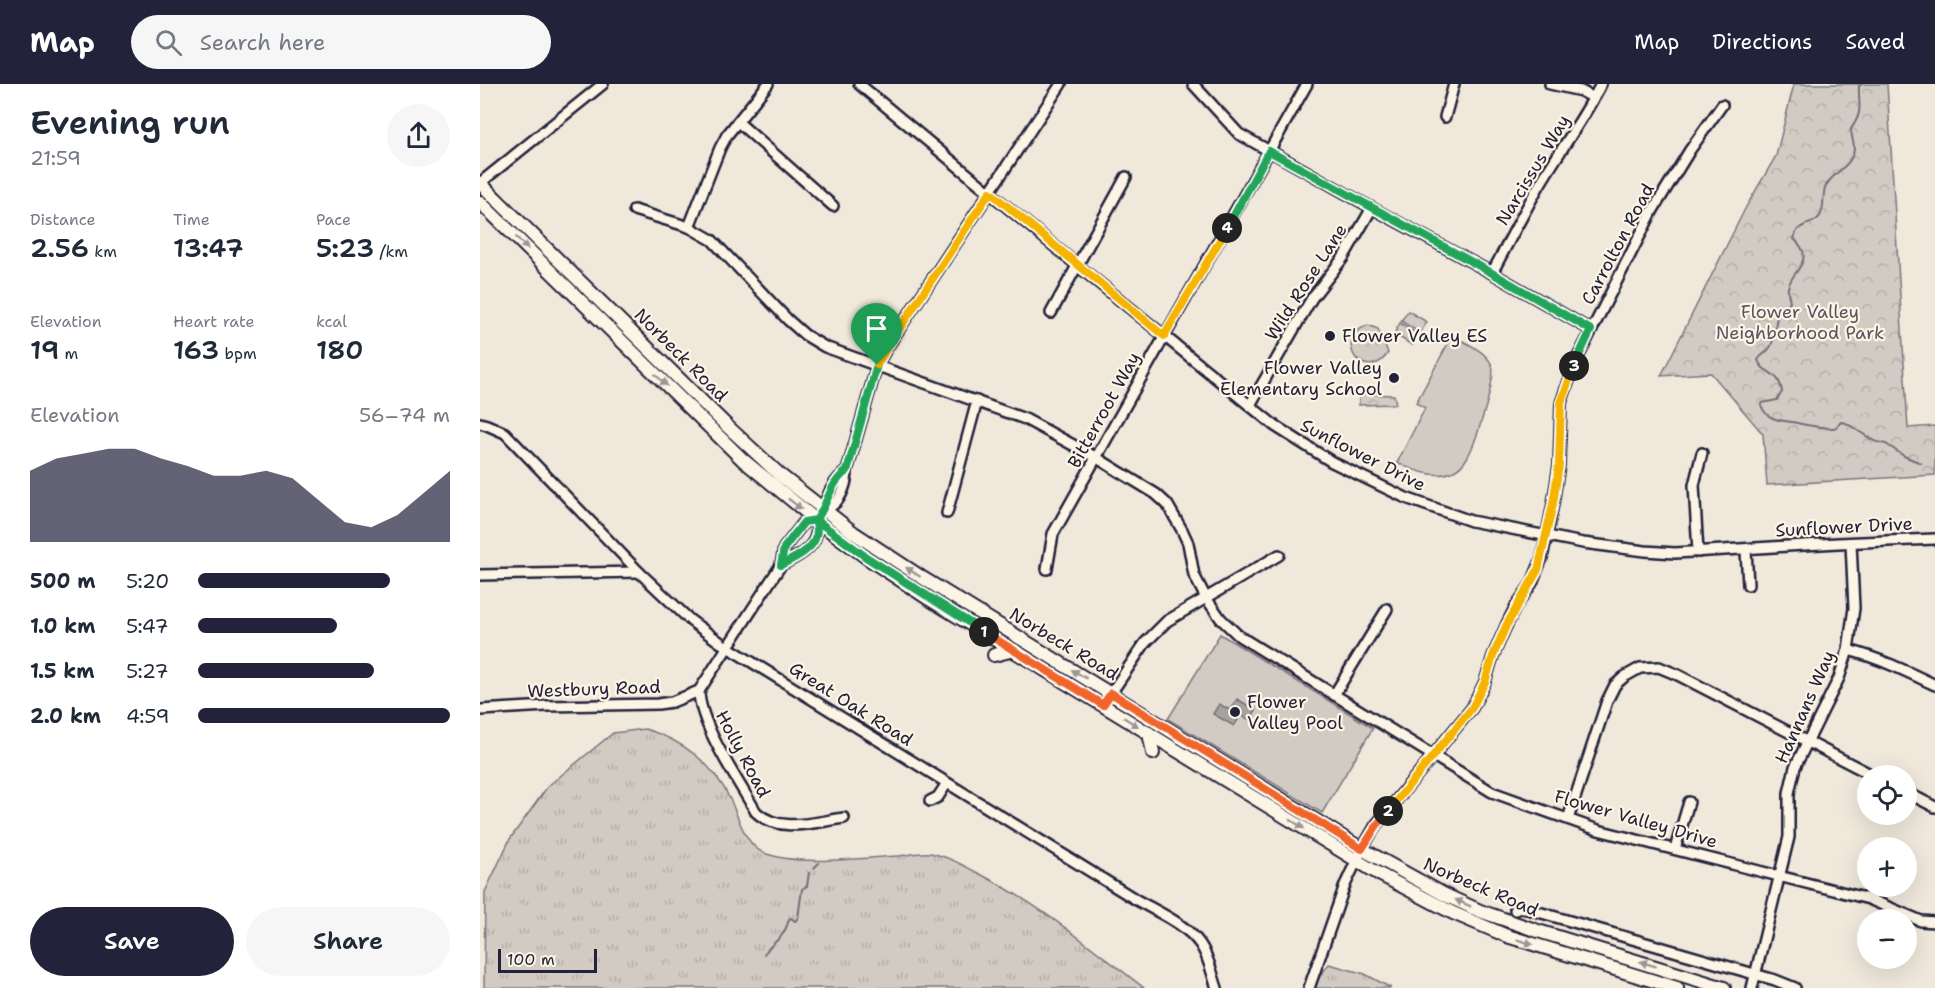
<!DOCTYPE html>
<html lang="en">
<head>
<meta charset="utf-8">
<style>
	:root { --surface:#fff; --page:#f6f6f7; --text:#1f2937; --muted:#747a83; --accent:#22223b }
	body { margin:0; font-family:"Shantell Sans",sans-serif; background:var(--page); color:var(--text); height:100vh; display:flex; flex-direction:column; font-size:22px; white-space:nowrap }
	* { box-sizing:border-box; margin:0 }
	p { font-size:20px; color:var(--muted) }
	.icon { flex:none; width:33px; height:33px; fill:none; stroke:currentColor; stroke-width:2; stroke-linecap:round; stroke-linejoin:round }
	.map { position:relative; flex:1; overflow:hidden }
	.panel { display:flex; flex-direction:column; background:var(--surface); width:480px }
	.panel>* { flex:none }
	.tools { position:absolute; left:1377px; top:681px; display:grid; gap:12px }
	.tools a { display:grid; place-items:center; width:60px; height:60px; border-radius:50%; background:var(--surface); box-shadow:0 6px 24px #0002; font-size:30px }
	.scale { position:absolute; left:18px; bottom:15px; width:99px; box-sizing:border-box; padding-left:6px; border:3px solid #22223b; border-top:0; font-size:16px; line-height:21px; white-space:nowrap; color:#22223b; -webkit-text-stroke:4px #fcf5e5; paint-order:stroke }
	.pin { position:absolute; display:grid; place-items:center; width:51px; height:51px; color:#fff; margin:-62px -26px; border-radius:50% 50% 50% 0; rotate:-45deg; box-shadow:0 0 6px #0007 }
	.pin .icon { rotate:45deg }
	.km { position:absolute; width:30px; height:30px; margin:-15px; border-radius:50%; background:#222; color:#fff; font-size:16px; line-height:30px; text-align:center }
	.round { display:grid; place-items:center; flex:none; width:63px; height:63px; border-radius:32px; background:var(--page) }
	.head { display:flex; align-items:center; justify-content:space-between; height:102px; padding:0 30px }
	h1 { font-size:33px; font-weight:600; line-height:45px }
	.figures { display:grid; grid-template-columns:repeat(3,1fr); gap:9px; height:102px; padding:6px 30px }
	.figures div { display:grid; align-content:center }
	.figures b { font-size:26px; font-weight:600 }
	.figures small { font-size:16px; font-weight:400 }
	.figures p { font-size:16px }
	.chart { height:168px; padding:12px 30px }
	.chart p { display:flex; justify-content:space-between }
	.chart svg { width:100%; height:108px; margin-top:6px; fill:var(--accent); opacity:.7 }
	.button { display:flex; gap:12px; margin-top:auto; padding:12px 30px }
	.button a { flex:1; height:69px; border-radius:36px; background:var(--accent); color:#fff; font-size:24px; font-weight:600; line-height:69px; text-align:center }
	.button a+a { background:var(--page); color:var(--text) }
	ul { padding:0 30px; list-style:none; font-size:20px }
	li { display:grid; grid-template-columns:96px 72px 1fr; align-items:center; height:45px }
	li i { height:15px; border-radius:8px; background:var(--accent) }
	header { display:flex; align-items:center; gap:36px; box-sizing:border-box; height:84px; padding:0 30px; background:var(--accent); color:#fff }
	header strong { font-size:28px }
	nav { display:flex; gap:33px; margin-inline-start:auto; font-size:21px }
	.search { width:420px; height:54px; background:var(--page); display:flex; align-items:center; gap:15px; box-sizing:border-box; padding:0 21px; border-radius:33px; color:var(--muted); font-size:22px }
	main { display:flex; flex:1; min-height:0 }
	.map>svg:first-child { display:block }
	.grass { fill:url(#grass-tufts); stroke:#7a767f; stroke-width:1.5 }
	.park { fill:url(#park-crowns); stroke:#7a767f; stroke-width:1.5 }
	.garden { fill:#d1cbc3; stroke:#7a767f; stroke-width:1.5 }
	.water { fill:#a6a2a2; stroke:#716f79; stroke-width:1.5 }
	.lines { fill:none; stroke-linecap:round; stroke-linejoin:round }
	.stream { stroke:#716f79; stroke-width:2 }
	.minor-casing { stroke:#22223b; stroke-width:14 }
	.major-casing { stroke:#22223b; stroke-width:16 }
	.minor { stroke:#fcf5e5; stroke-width:9 }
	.major { stroke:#fcf5e5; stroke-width:12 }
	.oneway { fill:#9a9698 }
	.split-1-casing { stroke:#fff; stroke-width:12 }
	.split-2-casing { stroke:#fff; stroke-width:12 }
	.split-3-casing { stroke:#fff; stroke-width:12 }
	.split-4-casing { stroke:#fff; stroke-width:12 }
	.split-5-casing { stroke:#fff; stroke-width:12 }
	.split-1 { stroke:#22a559; stroke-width:8 }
	.split-2 { stroke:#f0652b; stroke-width:8 }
	.split-3 { stroke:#f5b400; stroke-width:8 }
	.split-4 { stroke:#22a559; stroke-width:8 }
	.split-5 { stroke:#f5b400; stroke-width:8 }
	.poi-dot { fill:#22223b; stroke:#fcf5e5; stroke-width:2 }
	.labels { text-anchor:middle; stroke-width:4.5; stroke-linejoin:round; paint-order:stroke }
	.street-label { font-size:18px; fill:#22223b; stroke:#fcf5e5 }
	.park-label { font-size:18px; fill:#575564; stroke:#fcf5e5 }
	.poi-label { font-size:18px; fill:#22223b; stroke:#fcf5e5; text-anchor:start }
</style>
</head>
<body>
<header>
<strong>Map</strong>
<div class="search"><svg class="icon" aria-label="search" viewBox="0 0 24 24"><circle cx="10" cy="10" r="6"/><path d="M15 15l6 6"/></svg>Search here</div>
<nav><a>Map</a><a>Directions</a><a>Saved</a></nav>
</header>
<main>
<section class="panel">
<div class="head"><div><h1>Evening run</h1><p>21:59</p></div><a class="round"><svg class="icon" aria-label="share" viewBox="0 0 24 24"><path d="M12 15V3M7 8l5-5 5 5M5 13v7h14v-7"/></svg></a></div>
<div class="figures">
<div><p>Distance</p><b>2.56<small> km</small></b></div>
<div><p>Time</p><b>13:47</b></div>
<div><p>Pace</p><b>5:23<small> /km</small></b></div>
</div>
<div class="figures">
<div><p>Elevation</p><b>19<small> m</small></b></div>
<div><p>Heart rate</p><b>163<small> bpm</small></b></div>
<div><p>kcal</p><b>180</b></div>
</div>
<div class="chart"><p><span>Elevation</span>56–74 m</p>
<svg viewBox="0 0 160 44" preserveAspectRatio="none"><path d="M0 44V15L10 10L20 8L30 6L40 6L50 10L60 13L70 17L80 17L90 15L100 18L110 27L120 36L130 38L140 33L150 24L160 15V44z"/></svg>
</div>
<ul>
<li><b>500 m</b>5:20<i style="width:76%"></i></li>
<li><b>1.0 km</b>5:47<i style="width:55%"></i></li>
<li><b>1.5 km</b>5:27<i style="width:70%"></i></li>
<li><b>2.0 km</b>4:59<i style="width:100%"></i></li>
</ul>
<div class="button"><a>Save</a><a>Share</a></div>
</section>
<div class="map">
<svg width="1455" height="904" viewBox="0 0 1455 904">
	<defs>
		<pattern id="grass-tufts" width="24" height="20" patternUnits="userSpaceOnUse" patternTransform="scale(1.5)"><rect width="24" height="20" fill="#d1cbc3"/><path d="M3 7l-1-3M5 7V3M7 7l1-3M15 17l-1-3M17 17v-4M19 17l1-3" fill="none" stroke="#b3aea8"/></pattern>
		<pattern id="park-crowns" width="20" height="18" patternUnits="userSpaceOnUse" patternTransform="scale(1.5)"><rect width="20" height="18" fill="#d1cbc3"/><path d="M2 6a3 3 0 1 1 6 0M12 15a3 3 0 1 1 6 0" fill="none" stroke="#b3aea8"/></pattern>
	</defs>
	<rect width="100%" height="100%" fill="#efe8db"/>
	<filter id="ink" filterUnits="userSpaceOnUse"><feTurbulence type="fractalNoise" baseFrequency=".0167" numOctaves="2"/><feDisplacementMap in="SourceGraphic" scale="12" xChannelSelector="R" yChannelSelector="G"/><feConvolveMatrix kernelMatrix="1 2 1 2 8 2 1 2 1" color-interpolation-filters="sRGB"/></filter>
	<g filter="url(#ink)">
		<g class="grass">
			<path d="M165,645c37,11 68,34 85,70 8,16 14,44 32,53 33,15 100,6 136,4 10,-1 22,-4 32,-3 18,3 34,13 50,21 60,31 111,73 164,114h-660l1,-96 25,-53 38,-53 65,-53z"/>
			<polygon points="849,880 885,890 911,904 831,904"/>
		</g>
		<g class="park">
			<polygon points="1314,0 1407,0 1428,344 1455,342 1455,391 1287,401 1283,350 1231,289 1181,292 1266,123 1296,72"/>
			<path d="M888,241l10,4 10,24c-16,25 -46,6 -34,-21z"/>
			<polygon points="879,310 914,311 916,320 879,321"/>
		</g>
		<g class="garden">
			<polygon points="928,227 947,238 940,249 921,237"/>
			<polygon points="920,239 939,251 932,261 914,250"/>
			<path d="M972,252c13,6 34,15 40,29 5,13 -17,80 -25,93 -3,5 -7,10 -13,13 -18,9 -40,-1 -57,-8l28,-55 -9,-5z"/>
			<polygon points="740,550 893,644 842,729 688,635"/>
		</g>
		<polygon class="water" points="757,615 776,626 770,636 761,631 754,642 733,630 739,620 750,626"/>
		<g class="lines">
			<g class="stream">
				<path d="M1382,0l-3,2c-1,21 5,24 -8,43 0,7 3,13 3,19 0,18 -24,25 -29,40 -3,9 0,20 -5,28 -7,11 -23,5 -26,23 24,21 -4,33 -6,49 -1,6 2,9 2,15 -21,7 -10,32 -21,46 -3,4 -8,6 -11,11 5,15 21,9 24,32l-5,8 -15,3 -1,2c6,17 22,15 36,18 13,3 25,5 38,5l6,-6 5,1 28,18 12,3 18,12 17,7"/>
				<polyline points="334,784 339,779"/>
				<path d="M284,870c12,-16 19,-13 25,-35l2,-1 4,3 3,-3 4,-29 5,-3 2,-13"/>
			</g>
			<defs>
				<g id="minor">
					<polyline points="379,0 597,181 795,342 852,378 926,414 991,437 1103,459 1165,467 1195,469 1358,459 1455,455"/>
					<polyline points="713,0 759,50 892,124 1012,189 1111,246"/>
					<polyline points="1070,0 1101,7 1114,14"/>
					<polyline points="965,33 974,0"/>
					<polyline points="258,38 353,122"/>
					<polyline points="0,99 123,0"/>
					<polyline points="154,126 209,143 232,156 308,236 325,251 345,263 545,335 617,374 676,410 687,420 702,446 708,459 714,491 726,514 741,535 759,552 1012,708 1118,746 1389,815 1441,837 1455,838"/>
					<polyline points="209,143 240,64 247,51 288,0"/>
					<path d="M1012,189c15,-28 29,-55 44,-82 21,-37 46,-69 65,-107"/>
					<polyline points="571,229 646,93"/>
					<polyline points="770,321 832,214 863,174 892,124"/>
					<path d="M0,339l7,2 18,8 134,139 52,49 30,22 414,256c22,13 50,24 65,45 9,13 12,30 17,44"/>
					<path d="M344,426c3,-15 10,-30 23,-39"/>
					<polyline points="467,429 497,317"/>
					<polyline points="1266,466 1268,501"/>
					<polyline points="1218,468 1214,401 1222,369"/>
					<path d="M301,481c12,-6 32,-15 35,-30 2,-6 -1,-12 3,-18 4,-6 8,-8 14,-12 9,-7 14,-23 14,-34l30,-106 9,-16 175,-265"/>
					<polyline points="567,485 573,450 827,0"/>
					<polyline points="0,491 159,488"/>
					<path d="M1368,566c31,8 58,21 87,35"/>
					<path d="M219,607c0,33 40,91 57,121 24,22 58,10 88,6"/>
					<polyline points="854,611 907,525"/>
					<polyline points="623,621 665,559 687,537 799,471"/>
					<polyline points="1,626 67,622 178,620 192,618 219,607 301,481 304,464 324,438 336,436"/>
					<polyline points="1426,708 1455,723"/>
					<polyline points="450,717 458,713 467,699"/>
					<polyline points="1088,735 1127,617 1135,601 1144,593 1160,584 1179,583 1198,591 1394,692"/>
					<polyline points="1195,765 1209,718"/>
					<polyline points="1035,826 1040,824 1048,825 1295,896 1315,904"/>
					<polyline points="829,904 865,801 882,765 896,741 992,624 1005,598 1013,572 1026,542 1036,522 1052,499 1062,474 1073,420 1079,381 1081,319 1095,279 1173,126 1210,66 1242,21"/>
					<polyline points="1272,904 1309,753 1309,709 1315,683 1359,594 1368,566 1374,524 1371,459"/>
				</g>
				<g id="major">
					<polyline points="0,99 247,342 300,391 374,449 441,493 882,765 965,811 1000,827 1058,847 1244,904"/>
					<polyline points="0,118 263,376 336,436 386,473 449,515 899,790 973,829 1027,852 1197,904"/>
					<polyline points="514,571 534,566"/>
					<polyline points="669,649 673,669"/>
				</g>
			</defs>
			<use href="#minor" class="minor-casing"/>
			<use href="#major" class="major-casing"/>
			<use href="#minor" class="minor"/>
			<use href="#major" class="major"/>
		</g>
		<defs><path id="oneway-solid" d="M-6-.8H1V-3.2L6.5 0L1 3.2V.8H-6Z" transform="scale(1.5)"/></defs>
		<g class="oneway">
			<use href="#oneway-solid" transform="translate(42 159) rotate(45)"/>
			<use href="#oneway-solid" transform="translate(181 296) rotate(44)"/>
			<use href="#oneway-solid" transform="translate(315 420) rotate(38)"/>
			<use href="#oneway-solid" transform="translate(433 488) rotate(-147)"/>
			<use href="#oneway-solid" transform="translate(599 590) rotate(-150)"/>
			<use href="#oneway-solid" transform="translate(651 638) rotate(32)"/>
			<use href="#oneway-solid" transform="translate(817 740) rotate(32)"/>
			<use href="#oneway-solid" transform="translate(983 819) rotate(-156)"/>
			<use href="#oneway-solid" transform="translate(1045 858) rotate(17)"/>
			<use href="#oneway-solid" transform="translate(1168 880) rotate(-163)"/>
		</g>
	</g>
	<g class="lines" filter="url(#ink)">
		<defs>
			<path id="split-1" d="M397,281l-30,106c-18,12 -19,34 -31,49l-12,2 -20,26 -3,17c12,-6 32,-15 35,-29 2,-4 0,-11 0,-16l50,37 118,75"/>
			<polyline id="split-2" points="504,548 623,621 631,609 882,765 897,741 908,727"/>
			<polyline id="split-3" points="908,727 992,624 1005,598 1013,572 1026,542 1058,486 1073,420 1079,381 1081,319 1094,282"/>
			<polyline id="split-4" points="747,144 789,67 1012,189 1111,246 1094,282"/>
			<polyline id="split-5" points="397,281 406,265 510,108 684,252 747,144"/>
		</defs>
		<use href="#split-1" class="split-1-casing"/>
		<use href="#split-2" class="split-2-casing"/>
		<use href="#split-3" class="split-3-casing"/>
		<use href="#split-4" class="split-4-casing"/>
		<use href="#split-5" class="split-5-casing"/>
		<use href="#split-1" class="split-1"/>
		<use href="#split-2" class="split-2"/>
		<use href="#split-3" class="split-3"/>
		<use href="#split-4" class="split-4"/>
		<use href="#split-5" class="split-5"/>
	</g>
	<g class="poi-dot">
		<circle cx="850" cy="252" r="6"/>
		<circle cx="914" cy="294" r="6"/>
		<circle cx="755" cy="628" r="6"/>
	</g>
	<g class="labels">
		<g class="street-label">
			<text transform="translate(1053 86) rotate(-59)" y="6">Narcissus Way</text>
			<text transform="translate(1138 160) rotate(-62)" y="6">Carrolton Road</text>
			<text transform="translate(826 198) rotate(-57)" y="6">Wild Rose Lane</text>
			<text transform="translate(201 271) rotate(45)" y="6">Norbeck Road</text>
			<text transform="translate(624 326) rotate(-61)" y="6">Bitterroot Way</text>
			<text transform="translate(883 371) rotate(27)" y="6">Sunflower Drive</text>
			<text transform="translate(1364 443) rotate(-3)" y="6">Sunflower Drive</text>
			<text transform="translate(584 560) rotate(31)" y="6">Norbeck Road</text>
			<text transform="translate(114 605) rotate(-2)" y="6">Westbury Road</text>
			<text transform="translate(371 620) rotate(32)" y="6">Great Oak Road</text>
			<text transform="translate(1325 623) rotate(-66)" y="6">Hannans Way</text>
			<text transform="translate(263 670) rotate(62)" y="6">Holly Road</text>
			<text transform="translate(1156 735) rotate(16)" y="6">Flower Valley Drive</text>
			<text transform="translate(1001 803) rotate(23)" y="6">Norbeck Road</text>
		</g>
		<g class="park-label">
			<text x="1320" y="234">Flower Valley<tspan x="1320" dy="21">Neighborhood Park</tspan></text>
		</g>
		<g class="poi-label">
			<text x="862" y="258">Flower Valley ES</text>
			<text x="902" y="290" text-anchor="end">Flower Valley<tspan x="902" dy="21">Elementary School</tspan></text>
			<text x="767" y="624">Flower<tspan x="767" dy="21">Valley Pool</tspan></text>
		</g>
	</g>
</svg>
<div class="tools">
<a><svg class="icon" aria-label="locate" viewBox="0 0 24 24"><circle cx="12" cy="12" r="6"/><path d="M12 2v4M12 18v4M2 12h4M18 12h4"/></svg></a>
<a>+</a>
<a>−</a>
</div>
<div class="scale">100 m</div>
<div class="pin" style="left:397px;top:281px;background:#1e9e55"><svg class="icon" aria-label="arrive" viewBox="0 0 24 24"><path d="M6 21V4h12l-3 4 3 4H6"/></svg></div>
<b class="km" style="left:504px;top:548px">1</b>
<b class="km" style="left:908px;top:727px">2</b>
<b class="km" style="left:1094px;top:282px">3</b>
<b class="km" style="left:747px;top:144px">4</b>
</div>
</main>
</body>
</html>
